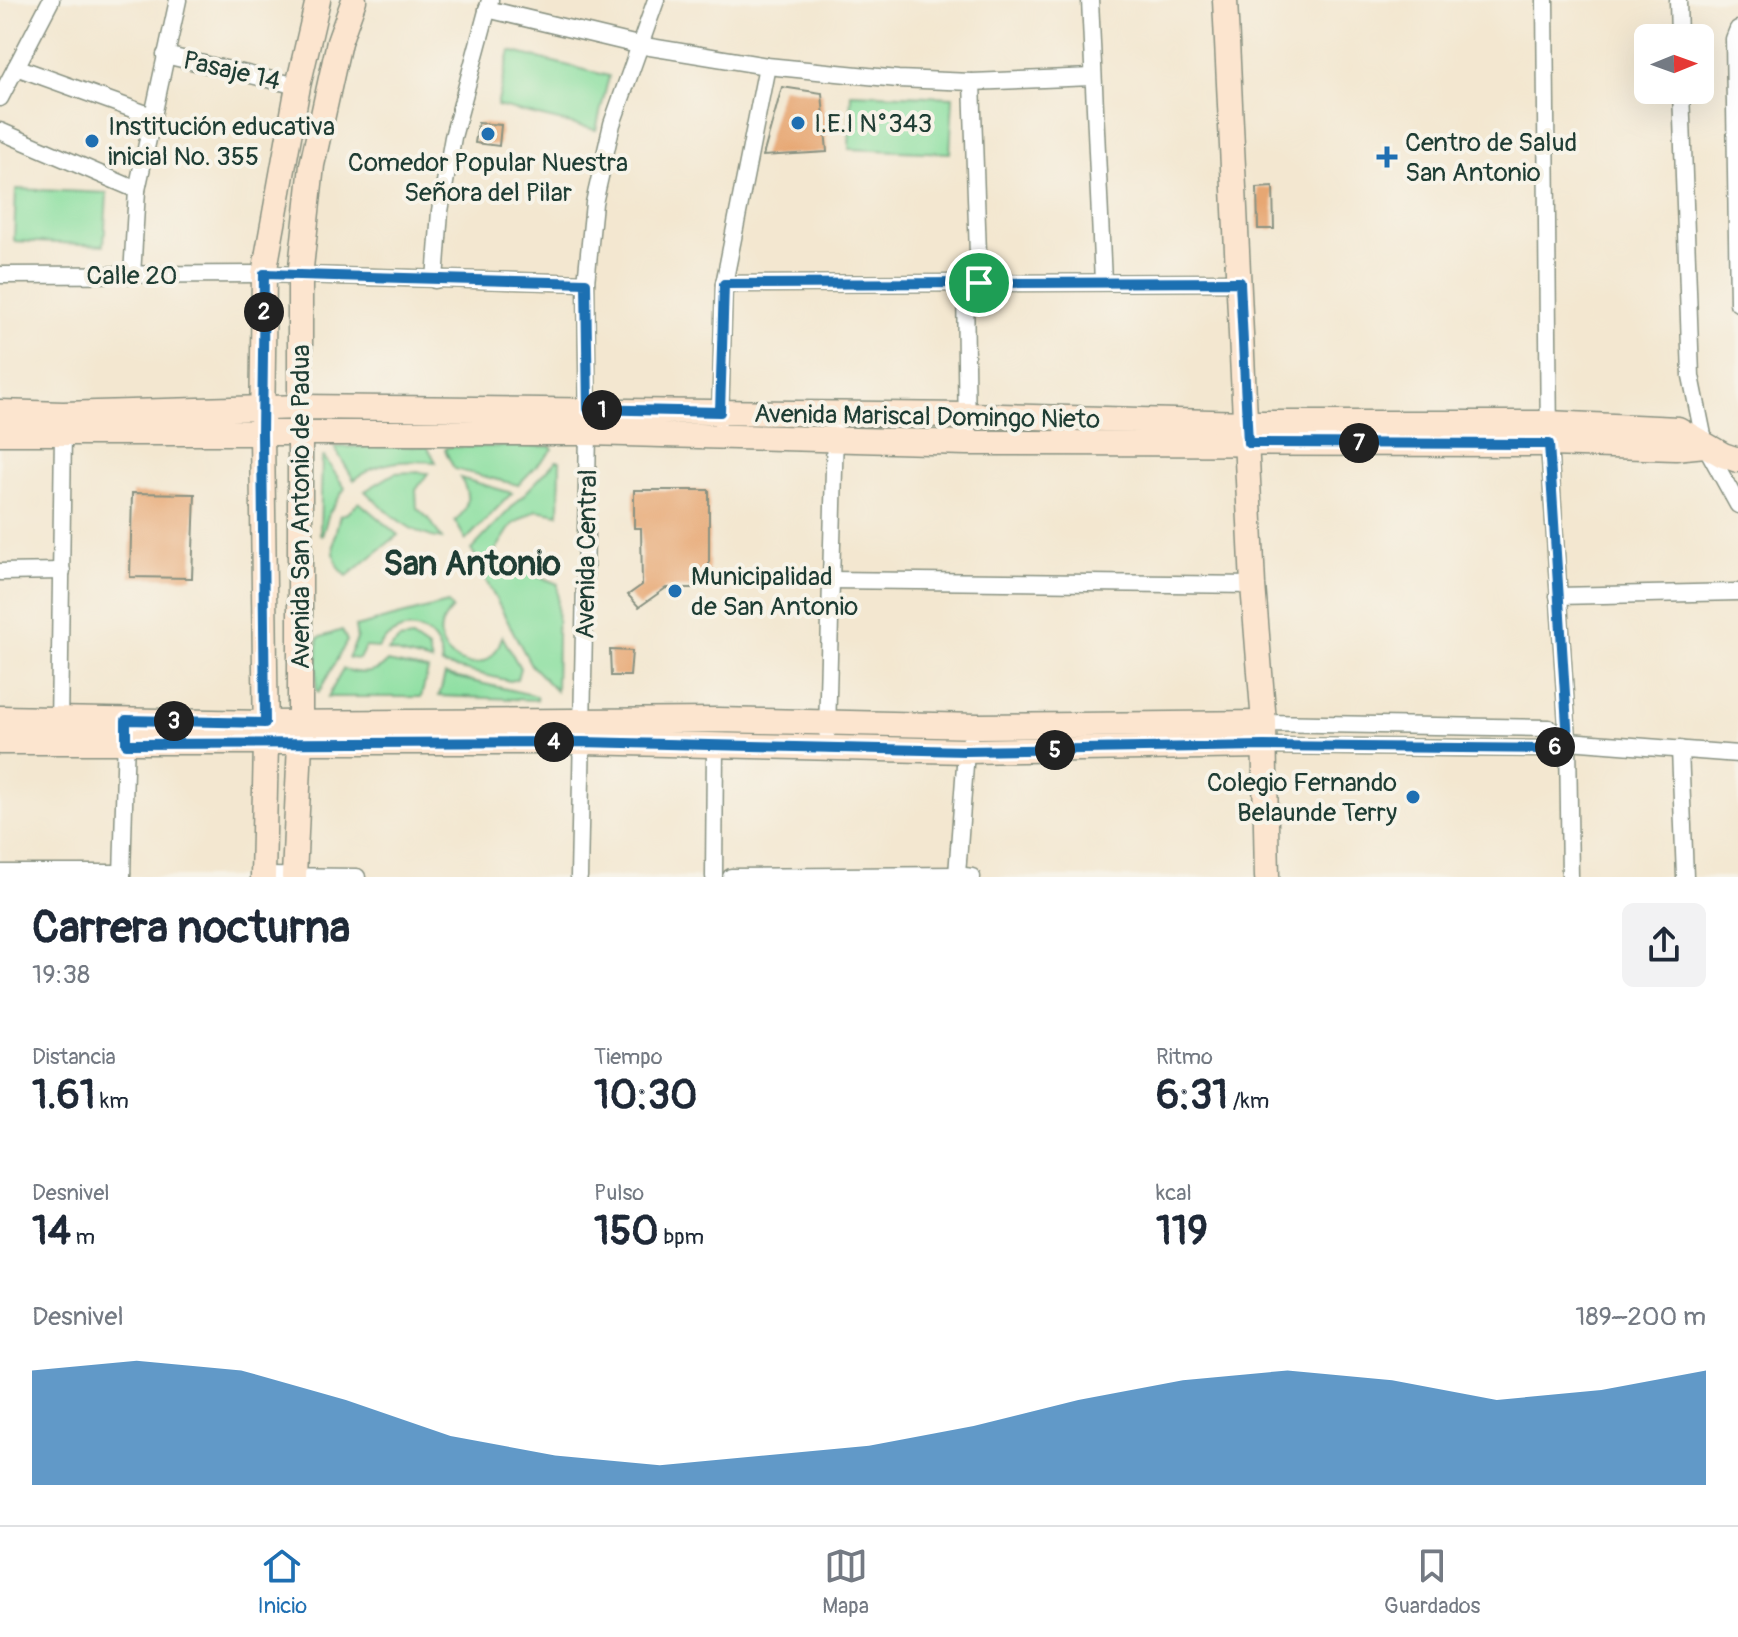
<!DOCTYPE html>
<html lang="es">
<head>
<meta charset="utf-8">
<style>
	:root { --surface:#fff; --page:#f2f2f3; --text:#1f2937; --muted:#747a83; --line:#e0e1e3; --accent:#1f6fb2 }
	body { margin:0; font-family:Pangolin,sans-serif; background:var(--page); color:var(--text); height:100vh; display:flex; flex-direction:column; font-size:30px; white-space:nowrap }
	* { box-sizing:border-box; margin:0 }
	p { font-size:26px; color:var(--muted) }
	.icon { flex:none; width:44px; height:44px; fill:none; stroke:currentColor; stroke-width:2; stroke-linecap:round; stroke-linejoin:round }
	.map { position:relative; height:877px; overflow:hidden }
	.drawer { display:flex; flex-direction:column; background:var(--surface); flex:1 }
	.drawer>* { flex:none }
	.needle { width:52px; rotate:89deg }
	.buttons { position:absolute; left:1634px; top:24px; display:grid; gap:16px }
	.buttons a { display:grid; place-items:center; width:80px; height:80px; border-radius:12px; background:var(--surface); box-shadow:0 8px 32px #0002; font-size:40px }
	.pin { position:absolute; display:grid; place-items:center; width:68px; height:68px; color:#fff; margin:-34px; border:4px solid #fff; border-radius:50%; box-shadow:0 2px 8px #0007 }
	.km { position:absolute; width:40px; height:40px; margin:-20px; border-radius:50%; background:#222; color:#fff; font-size:22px; line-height:40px; text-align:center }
	.round { display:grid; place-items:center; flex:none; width:84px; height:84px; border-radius:12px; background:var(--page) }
	.head { display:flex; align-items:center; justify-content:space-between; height:136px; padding:0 32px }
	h1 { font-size:44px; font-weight:700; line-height:60px }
	.metrics { display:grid; grid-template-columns:repeat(3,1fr); gap:12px; height:136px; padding:8px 32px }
	.metrics div { display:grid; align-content:center }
	.metrics b { font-size:40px; font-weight:700 }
	.metrics small { font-size:22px; font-weight:400 }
	.metrics p { font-size:22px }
	.chart { height:224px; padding:16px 32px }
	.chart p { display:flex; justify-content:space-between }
	.chart svg { width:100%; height:144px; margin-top:8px; fill:var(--accent); opacity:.7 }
	.tabs { display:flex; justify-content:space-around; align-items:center; height:112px; border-top:2px solid var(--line); background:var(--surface); font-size:22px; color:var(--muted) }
	.tabs a { display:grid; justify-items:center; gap:4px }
	.tabs .selected { color:var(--accent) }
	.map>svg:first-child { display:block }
	.green { fill:#8bdfa0; stroke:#558e6a; stroke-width:2 }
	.building { fill:#e7a773 }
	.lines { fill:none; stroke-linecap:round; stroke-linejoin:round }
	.street-casing { stroke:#899282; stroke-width:19 }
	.secondary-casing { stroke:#899282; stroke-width:27 }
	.street { stroke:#fff; stroke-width:16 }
	.secondary { stroke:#fce5cf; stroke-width:24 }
	.route-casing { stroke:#fff; stroke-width:16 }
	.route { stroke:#1f6fb2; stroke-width:10 }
	.poi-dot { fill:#1f6fb2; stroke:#f7f3e8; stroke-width:3 }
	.labels { text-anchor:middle; stroke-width:8; stroke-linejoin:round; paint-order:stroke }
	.street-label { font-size:26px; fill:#1f3d34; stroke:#f7f3e8 }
	.poi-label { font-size:26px; fill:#1f3d34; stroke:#f7f3e8; text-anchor:start }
	.district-label { font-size:34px; font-weight:bold; fill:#1f3d34; stroke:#f7f3e8 }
</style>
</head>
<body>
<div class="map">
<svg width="1738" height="877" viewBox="0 0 1738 877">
	<rect width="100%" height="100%" fill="#f7f3e8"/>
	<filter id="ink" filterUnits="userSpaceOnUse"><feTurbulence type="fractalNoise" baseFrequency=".0125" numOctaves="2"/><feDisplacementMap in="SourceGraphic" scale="16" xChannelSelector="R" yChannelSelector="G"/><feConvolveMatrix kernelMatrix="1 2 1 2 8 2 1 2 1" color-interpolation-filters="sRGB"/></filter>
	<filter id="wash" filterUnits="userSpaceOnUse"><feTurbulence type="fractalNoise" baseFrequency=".006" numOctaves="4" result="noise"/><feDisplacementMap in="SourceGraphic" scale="32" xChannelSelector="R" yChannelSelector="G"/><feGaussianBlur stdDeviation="1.8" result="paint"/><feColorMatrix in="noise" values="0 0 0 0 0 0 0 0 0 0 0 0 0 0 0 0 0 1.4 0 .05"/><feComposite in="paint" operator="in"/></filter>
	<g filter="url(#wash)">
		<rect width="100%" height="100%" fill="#f3e7d0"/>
		<g class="green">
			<polygon points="510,51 609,76 596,130 497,106"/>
			<polygon points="851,93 953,97 950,153 849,149"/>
			<polygon points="16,189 107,193 104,245 14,241"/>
			<path d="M427,446l9,16c-29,-2 -58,-2 -82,18l-20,-33z"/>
			<polygon points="551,446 553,449 518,485 454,469 445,450 447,447"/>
			<polygon points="324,457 345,488 329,513 322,536 320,535 322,458"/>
			<polygon points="556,461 560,461 559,514 536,510 512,525 488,562 477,558 471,550"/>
			<path d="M415,472l13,1 -12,17 1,18 13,12 12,19c-31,-4 -55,-27 -77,-48l30,-18z"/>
			<path d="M460,478l52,15 -46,47 -11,-19c15,-13 16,-27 5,-43z"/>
			<path d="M359,502l39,33 -51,41c-20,-16 -13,-40 -7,-61l8,-2z"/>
			<polygon points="505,563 558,584 556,691 531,665 484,577 500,572"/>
			<path d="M448,603l4,6c-40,40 35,85 50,27l18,32 -3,11 -7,2 -68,-16c-1,-40 -43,-49 -64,-17l-13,-1 -6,12 -11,-1 9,-19 -2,-12z"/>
			<polygon points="342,630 347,641 319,692 316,690 318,638"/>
			<polygon points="412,638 428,649 432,662 388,651 399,640"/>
			<path d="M387,662l41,8 -7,27h-93l15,-28c15,5 32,7 44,-7z"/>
			<polygon points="445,675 537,696 537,700 439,696"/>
		</g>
		<g id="blocks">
			<g class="building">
				<polygon points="782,87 822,93 827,152 763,156"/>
				<polygon points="478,123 501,125 499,146 475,143"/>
				<polygon points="1273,187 1274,229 1258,229 1257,188"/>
				<polygon points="634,490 709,490 709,588 666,588 639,607 628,595 642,585 641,528 634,528"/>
				<polygon points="132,493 195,494 192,578 130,577"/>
				<polygon points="610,650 632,651 630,676 611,676"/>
			</g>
		</g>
	</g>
	<g filter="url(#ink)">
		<use href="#blocks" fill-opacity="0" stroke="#899282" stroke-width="2"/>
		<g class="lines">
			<defs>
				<g id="street">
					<polyline points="1090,0 1103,282"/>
					<polyline points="1545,0 1549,444 1568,741 1570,877"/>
					<polyline points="1678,0 1679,38"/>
					<polyline points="487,9 638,45 767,66 898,79 972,82 1092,77"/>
					<polyline points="1738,29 1734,39 1738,303"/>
					<polyline points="165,55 298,86"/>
					<polyline points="16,67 152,116"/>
					<polyline points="972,82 979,283"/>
					<polyline points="1681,90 1691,376 1705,445 1738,505"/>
					<polyline points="0,98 51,0"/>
					<polyline points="0,131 137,190"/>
					<polyline points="0,275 264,274 586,283"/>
					<polyline points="132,276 137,190 178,0"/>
					<polyline points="435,280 440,211 453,137 490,0"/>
					<polyline points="965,282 967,443"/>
					<polyline points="724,284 1240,282"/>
					<polyline points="720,419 724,284 767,66"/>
					<polyline points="0,572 62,571"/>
					<polyline points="829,580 1253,585"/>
					<polyline points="1558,596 1738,592"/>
					<polyline points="1264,723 1549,728 1568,741"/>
					<polyline points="59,728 63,433"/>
					<polyline points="827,732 835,431"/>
					<polyline points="1264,746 1550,749 1568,741 1738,754"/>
					<polyline points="1680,749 1685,877"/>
					<polyline points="0,873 122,873"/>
					<polyline points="957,875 966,751 970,742"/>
					<polyline points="263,876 357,877"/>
					<polyline points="122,877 126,734"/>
					<polyline points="579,877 588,433 586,283 594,203 612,124 656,0"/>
					<polyline points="714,877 715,746"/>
					<polyline points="731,877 957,875 972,877"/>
				</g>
				<g id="secondary">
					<polyline points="1225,0 1253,585 1264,723 1267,877"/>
					<polyline points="0,412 63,414 301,407 967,415 1246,423 1548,423 1678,429 1723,455 1738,460"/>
					<polyline points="0,433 588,433 967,443 1549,444 1675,448 1705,445"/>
					<polyline points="0,718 265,723 718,720 978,726 1264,723"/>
					<polyline points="0,742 582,742 966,751 1264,746"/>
					<polyline points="263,877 266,744 262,434 264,274 298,86 318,0"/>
					<polyline points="294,877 300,743 300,277 312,165 339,42 354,0"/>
				</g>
			</defs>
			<use href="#street" class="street-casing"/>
			<use href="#secondary" class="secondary-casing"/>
			<use href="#street" class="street"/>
			<use href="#secondary" class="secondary"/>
		</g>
	</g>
	<g class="lines" filter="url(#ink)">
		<defs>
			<polygon id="route" points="264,274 586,283 588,409 720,412 724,284 1240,282 1248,443 1549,444 1568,741 1550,749 1264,746 966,751 582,742 126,744 126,720 265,723 262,434"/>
		</defs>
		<use href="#route" class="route-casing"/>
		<use href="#route" class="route"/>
	</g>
	<g class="poi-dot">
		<circle cx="798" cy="123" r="8"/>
		<circle cx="488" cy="134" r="8"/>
		<circle cx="92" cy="141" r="8"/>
		<path d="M1383 145h8v8h8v8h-8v8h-8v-8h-8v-8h8z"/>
		<circle cx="675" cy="591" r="8"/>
		<circle cx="1413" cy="797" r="8"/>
	</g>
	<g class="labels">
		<g class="street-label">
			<text transform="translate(232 70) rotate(13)" y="9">Pasaje 14</text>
			<text x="132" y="284">Calle 20</text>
			<text transform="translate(927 416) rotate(1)" y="9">Avenida Mariscal Domingo Nieto</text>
			<text transform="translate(300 507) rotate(-90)" y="9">Avenida San Antonio de Padua</text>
			<text transform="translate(586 554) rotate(-89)" y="9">Avenida Central</text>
		</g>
		<g class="poi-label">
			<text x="814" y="132">I.E.I N°343</text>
			<text x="108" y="135">Institución educativa<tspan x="108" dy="30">inicial No. 355</tspan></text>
			<text x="1405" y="151">Centro de Salud<tspan x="1405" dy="30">San Antonio</tspan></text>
			<text x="488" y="171" text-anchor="middle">Comedor Popular Nuestra<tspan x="488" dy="30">Señora del Pilar</tspan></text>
			<text x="691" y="585">Municipalidad<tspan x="691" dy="30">de San Antonio</tspan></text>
			<text x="1397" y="791" text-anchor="end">Colegio Fernando<tspan x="1397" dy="30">Belaunde Terry</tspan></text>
		</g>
		<g class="district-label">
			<text x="472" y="575">San Antonio</text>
		</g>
	</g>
</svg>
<div class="buttons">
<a><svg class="needle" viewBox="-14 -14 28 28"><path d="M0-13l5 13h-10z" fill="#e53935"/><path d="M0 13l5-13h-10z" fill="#747a83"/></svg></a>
</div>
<div class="pin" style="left:979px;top:283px;background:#1e9e55"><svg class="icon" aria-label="arrive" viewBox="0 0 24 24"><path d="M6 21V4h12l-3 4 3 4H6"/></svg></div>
<b class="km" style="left:602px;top:410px">1</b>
<b class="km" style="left:264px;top:312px">2</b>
<b class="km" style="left:174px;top:721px">3</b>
<b class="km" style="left:554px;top:742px">4</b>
<b class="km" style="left:1055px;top:750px">5</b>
<b class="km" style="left:1555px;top:747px">6</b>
<b class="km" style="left:1359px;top:443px">7</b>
</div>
<section class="drawer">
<div class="head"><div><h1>Carrera nocturna</h1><p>19:38</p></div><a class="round"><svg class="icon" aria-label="share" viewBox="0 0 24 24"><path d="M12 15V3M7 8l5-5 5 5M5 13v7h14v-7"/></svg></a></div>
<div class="metrics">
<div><p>Distancia</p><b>1.61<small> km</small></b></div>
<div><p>Tiempo</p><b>10:30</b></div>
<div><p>Ritmo</p><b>6:31<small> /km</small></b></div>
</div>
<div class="metrics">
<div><p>Desnivel</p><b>14<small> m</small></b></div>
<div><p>Pulso</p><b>150<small> bpm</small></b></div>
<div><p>kcal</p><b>119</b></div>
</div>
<div class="chart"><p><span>Desnivel</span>189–200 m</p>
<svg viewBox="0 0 160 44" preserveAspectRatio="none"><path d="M0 44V9L10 6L20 9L30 18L40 29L50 35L60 38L70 35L80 32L90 26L100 18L110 12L120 9L130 12L140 18L150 15L160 9V44z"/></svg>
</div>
</section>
<nav class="tabs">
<a class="selected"><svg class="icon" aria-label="home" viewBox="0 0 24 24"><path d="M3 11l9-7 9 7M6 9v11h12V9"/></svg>Inicio</a>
<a><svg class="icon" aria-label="map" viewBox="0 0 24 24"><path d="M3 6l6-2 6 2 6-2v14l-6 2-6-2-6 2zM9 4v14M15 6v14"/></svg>Mapa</a>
<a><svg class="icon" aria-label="saved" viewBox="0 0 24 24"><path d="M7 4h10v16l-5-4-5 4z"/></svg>Guardados</a>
</nav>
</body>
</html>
